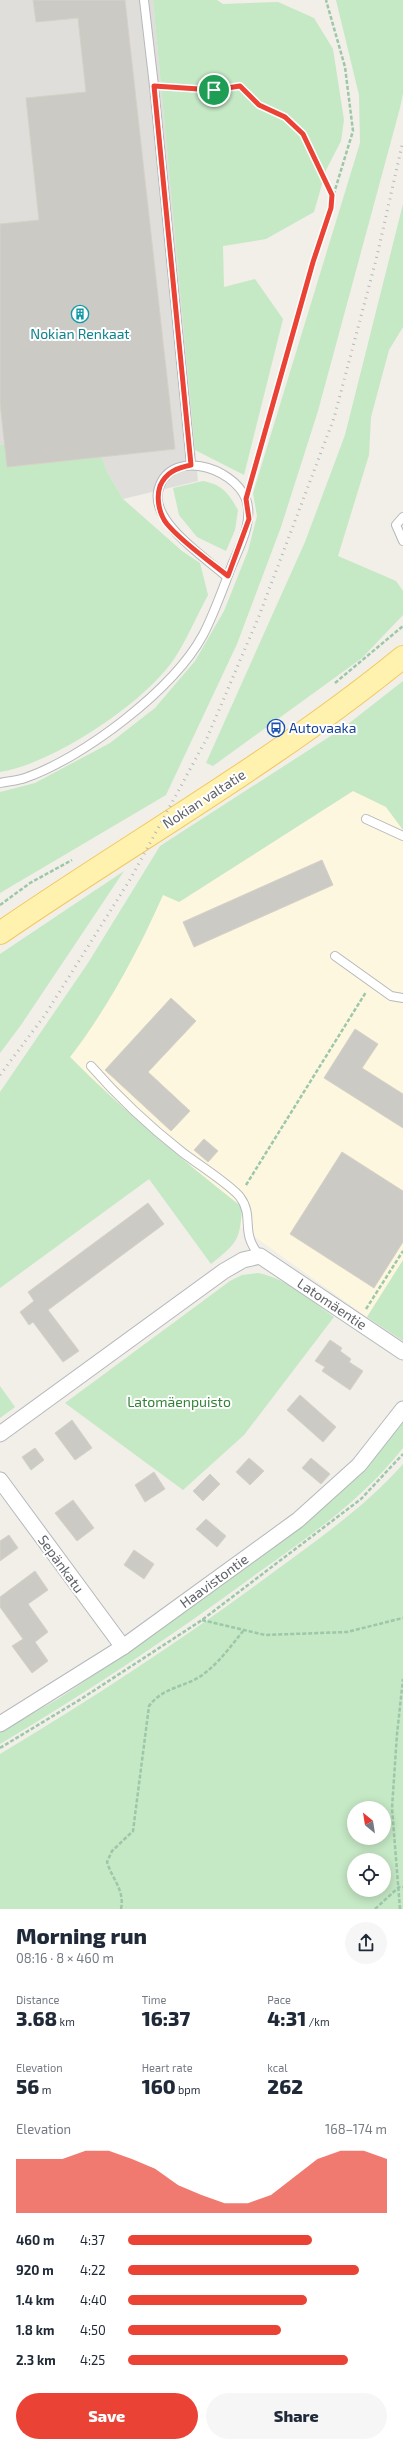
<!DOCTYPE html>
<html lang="en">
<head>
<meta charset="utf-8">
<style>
	:root { --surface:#fff; --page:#f6f6f7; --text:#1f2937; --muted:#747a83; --accent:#ea4335 }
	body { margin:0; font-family:"Exo 2",sans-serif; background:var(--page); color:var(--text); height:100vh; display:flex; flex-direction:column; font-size:15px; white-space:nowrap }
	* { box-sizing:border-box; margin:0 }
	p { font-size:13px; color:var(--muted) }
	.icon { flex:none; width:22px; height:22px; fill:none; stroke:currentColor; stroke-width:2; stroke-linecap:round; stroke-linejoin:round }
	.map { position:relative; height:1909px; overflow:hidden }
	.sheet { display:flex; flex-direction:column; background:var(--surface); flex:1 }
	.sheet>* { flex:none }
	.needle { width:26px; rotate:330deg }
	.controls { position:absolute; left:347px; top:1801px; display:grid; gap:8px }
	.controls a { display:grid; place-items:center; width:44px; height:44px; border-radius:50%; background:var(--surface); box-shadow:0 2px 10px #0003; font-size:20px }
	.pin { position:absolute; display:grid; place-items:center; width:34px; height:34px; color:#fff; margin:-17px; border:2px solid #fff; border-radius:50%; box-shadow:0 1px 4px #0007 }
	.round { display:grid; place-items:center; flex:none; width:42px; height:42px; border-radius:21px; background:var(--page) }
	.head { display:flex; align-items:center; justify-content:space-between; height:68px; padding:0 16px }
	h1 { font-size:22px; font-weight:800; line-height:30px }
	.stats { display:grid; grid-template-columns:repeat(3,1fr); gap:6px; height:68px; padding:4px 16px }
	.stats div { display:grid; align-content:center }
	.stats b { font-size:20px; font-weight:800 }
	.stats small { font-size:11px; font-weight:400 }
	.stats p { font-size:11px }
	.chart { height:112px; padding:8px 16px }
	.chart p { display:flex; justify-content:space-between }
	.chart svg { width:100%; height:72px; margin-top:4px; fill:var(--accent); opacity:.7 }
	.cta { display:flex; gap:8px; margin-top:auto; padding:8px 16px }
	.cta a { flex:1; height:46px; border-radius:24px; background:var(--accent); color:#fff; font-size:16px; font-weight:800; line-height:46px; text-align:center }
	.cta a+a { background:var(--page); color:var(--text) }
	ul { padding:0 16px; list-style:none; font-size:13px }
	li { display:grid; grid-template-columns:64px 48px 1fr; align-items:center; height:30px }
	li i { height:10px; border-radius:5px; background:var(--accent) }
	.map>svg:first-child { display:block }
	.commercial { fill:#fef7e0 }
	.industrial { fill:#e0deda }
	.green { fill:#c5e8c5; fill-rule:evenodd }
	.building { fill:#cccac5; stroke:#d6d1c6 }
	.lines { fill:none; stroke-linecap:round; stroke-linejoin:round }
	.service-casing { stroke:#b5b8bc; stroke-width:10 }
	.minor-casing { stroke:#b5b8bc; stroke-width:17 }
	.primary-casing { stroke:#f2c960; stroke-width:24 }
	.path { stroke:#9cc7a9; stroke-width:2.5; stroke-dasharray:4 2; stroke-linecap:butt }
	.service { stroke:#fff; stroke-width:8 }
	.minor { stroke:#fff; stroke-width:15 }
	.primary { stroke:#fff2af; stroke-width:22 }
	.rail { stroke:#b6b7b8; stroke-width:3; stroke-dasharray:1 5; stroke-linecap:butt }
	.route-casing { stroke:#fff; stroke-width:8 }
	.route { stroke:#ea4335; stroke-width:5 }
	.labels { text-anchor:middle; stroke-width:4; stroke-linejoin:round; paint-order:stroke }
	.culture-label { font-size:14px; fill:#0d838f; stroke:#fff }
	.transit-label { font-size:14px; fill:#164399; stroke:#fff; text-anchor:start }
	.street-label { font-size:14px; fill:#5f6368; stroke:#fff }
	.park-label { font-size:14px; fill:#348238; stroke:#fff }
</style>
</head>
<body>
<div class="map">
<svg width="403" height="1909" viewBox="0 0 403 1909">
	<rect width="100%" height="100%" fill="#f1efe8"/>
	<polygon class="commercial" points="353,791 386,807 403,830 403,1260 367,1317 241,1227 242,1207 175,1155 109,1097 70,1057 85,1038 144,937 163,894 180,902"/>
	<polygon class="industrial" points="0,0 153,0 198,481 123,499 107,472 102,457 7,467 5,444 0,445"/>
	<g class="green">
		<polygon points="153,0 217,0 223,4 278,2 314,18 333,49 344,120 341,141 326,170 314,212 266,239 223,246 224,287 255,279 283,319 244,475 195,450"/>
		<polygon points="336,0 403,0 403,93 400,108 318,411 281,527 237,644 166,795 0,893 0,792 35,783 110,743 155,708 195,661 224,611 248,551 257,516 253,493 360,143 359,95"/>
		<polygon points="403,204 403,327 389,350 371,417 369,455 338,556 396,581 403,591 403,615 362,658 213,766 206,763 305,542 345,435"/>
		<path d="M5,444l2,23 95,-10 5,15 16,27 59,52 18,12 8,32c-12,22 -22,47 -36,67 -31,43 -120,102 -172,110v-327z"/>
		<path d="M203,481c20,4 25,12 35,29l-3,20 -9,21 -29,-14 -18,-22 -6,-27z"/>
		<path d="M403,681v149l-17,-23 -33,-16 -174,111 -16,-7c-25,56 -55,113 -93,162 54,54 111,102 172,150 -2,34 -5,36 -31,57l-62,-85 -149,109v-196l88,-129 72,-117 183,-118z"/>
		<polygon points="124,871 21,1025 0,1053 0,954"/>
		<polygon points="403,1260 403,1341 367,1317"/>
		<path d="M258,1273c30,6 52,27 76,44l-90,118 -61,55 -118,-87 165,-122 12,-6z"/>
		<polygon points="0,1386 15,1407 0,1418"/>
		<path d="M403,1421v27c-39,50 -93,88 -144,124 -84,62 -170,119 -259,172v-12l58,-33 69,-46 176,-129 62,-55z"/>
		<path d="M403,1464v445h-403v-155c95,-57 187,-117 275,-183 45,-33 91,-65 128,-107zM354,1808h30v30h-30zM354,1860h30v30h-30z"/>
	</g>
	<g class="building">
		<polygon points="33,0 125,0 175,449 7,467 0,403 0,224 39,220 26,98 86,92 78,18 36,22"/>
		<polygon points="322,860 333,885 194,947 183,922"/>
		<polygon points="171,998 196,1021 148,1072 190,1111 171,1131 105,1070"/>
		<polygon points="355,1029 378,1044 362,1068 403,1094 403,1128 324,1078"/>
		<polygon points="204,1139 218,1151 208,1162 194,1150"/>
		<polygon points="342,1152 403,1191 403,1242 374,1288 290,1234"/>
		<polygon points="148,1203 164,1224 48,1310 79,1351 63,1362 33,1322 29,1325 20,1312 34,1301 28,1292"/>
		<polygon points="330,1340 342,1348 340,1351 351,1359 349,1362 363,1371 350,1390 322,1371 325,1367 315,1361"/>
		<polygon points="300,1395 336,1427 323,1442 287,1410"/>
		<polygon points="72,1420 92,1448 75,1460 55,1433"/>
		<polygon points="35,1448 44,1460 31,1470 22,1457"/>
		<polygon points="249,1458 264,1471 250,1485 236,1472"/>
		<polygon points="311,1458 330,1474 321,1484 302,1468"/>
		<polygon points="154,1472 165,1489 145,1502 135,1485"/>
		<polygon points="210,1474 220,1484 203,1501 193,1491"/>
		<polygon points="73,1500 94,1528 77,1541 55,1513"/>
		<polygon points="206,1519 226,1536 217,1547 196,1529"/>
		<polygon points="9,1535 18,1548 0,1561 0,1541"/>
		<polygon points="134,1550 154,1564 144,1579 124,1565"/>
		<polygon points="35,1571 48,1590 28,1604 48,1632 35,1642 48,1661 32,1673 12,1646 23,1639 0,1607 0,1597"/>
	</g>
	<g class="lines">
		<defs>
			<g id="service">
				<polyline points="144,0 154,86 191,465"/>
				<polyline points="403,517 396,525 403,541"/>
				<path d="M0,783c8,-2 17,-2 25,-5 58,-20 148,-88 178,-143 11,-21 20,-47 29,-70 8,-19 22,-45 14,-66 -13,-33 -79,-52 -88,-7 -6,31 48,66 69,85"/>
				<polyline points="366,819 403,836"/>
				<polyline points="335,956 391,996 403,998"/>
				<path d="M91,1066c27,31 58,60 91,86 14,11 49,33 58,45 15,20 -1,35 20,59"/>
			</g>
			<g id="minor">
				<polyline points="0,1434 224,1271 243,1260 260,1256 403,1352"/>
				<polyline points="0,1480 123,1647"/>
				<polyline points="0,1724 123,1647 298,1520 359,1465 403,1409"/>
			</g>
			<path id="primary" d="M0,933c134,-92 277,-173 403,-276"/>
		</defs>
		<use href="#service" class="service-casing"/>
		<use href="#minor" class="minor-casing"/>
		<use href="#primary" class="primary-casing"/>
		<g class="path">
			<polyline points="165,86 214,90 239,86 259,105 285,117 303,134 332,194"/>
			<polyline points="251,483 313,262 353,131 345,67 326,0"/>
			<polyline points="335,683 403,626"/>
			<polyline points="0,905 30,883 72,860"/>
			<polyline points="246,1185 366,992"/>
			<polyline points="366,1309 403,1251"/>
			<polyline points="202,1620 265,1635 347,1632 403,1618"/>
			<polyline points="0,1748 81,1699 202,1620 361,1499 403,1454"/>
			<path d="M121,1909c4,-19 -9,-30 -14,-47l5,-11 21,-20 16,-125c12,-16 28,-18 45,-26 21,-11 35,-32 50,-50"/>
			<polyline points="375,1909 399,1887 403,1887"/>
			<polyline points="400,1909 392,1808 397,1734 403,1679"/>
		</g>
		<use href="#service" class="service"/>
		<use href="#minor" class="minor"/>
		<use href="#primary" class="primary"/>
		<polyline class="rail" points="0,1075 45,1015 131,878 207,738 259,616 334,418 377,256 403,141"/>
	</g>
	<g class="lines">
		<defs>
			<path id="route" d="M154,86l60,4 26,-4 19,19 26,12 18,17 29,61 -1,13 -18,54 -67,237 3,20 -21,57c-19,-15 -46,-34 -61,-52 -8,-10 -11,-26 -7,-38 6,-14 17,-18 31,-21z"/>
		</defs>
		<use href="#route" class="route-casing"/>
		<use href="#route" class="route"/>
	</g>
	<defs>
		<symbol id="building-ring" viewBox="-11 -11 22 22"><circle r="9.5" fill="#fff" stroke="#0f9aa8" stroke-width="1.5"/><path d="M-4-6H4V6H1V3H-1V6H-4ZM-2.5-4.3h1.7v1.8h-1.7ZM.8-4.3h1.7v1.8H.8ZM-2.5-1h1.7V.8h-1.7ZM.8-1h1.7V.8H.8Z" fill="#0f9aa8"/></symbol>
		<symbol id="bus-ring" viewBox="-11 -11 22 22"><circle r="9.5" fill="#fff" stroke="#1a4fb4" stroke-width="1.5"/><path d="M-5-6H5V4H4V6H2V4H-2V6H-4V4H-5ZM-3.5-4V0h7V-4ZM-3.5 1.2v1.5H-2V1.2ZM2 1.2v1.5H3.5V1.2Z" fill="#1a4fb4"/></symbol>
	</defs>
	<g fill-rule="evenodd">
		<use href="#building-ring" x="70" y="304" width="20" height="20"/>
		<use href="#bus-ring" x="266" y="718" width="20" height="20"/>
	</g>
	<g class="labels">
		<g class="culture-label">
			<text x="80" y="339">Nokian Renkaat</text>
		</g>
		<g class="transit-label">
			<text x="289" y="733">Autovaaka</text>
		</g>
		<g class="street-label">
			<text transform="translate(204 799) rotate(-33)" y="5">Nokian valtatie</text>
			<text transform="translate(332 1304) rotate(34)" y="5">Latomäentie</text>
			<text transform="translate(61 1564) rotate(54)" y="5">Sepänkatu</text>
			<text transform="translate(214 1581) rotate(-36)" y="5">Haavistontie</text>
		</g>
		<g class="park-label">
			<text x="179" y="1407">Latomäenpuisto</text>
		</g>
	</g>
</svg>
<div class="controls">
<a><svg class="needle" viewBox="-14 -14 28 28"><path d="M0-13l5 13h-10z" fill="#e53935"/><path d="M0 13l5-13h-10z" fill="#747a83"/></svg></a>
<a><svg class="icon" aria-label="locate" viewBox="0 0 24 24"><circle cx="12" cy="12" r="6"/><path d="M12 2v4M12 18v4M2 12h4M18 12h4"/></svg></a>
</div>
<div class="pin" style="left:214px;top:90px;background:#1e9e55"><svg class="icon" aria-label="arrive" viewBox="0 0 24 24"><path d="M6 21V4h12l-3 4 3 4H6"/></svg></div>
</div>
<section class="sheet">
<div class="head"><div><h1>Morning run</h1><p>08:16 · 8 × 460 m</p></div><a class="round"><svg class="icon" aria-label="share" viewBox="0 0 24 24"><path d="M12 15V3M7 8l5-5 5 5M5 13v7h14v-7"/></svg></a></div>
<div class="stats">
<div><p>Distance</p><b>3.68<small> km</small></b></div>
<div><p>Time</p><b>16:37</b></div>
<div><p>Pace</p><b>4:31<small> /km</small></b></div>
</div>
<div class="stats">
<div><p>Elevation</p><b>56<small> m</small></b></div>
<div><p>Heart rate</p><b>160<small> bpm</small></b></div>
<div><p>kcal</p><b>262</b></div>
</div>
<div class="chart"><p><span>Elevation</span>168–174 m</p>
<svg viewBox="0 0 160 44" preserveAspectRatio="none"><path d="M0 44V11L10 11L20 11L30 6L40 6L50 11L60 17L70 27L80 33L90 38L100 38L110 33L120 22L130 11L140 6L150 6L160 11V44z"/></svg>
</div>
<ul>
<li><b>460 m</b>4:37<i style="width:71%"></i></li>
<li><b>920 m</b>4:22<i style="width:89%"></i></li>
<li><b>1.4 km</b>4:40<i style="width:69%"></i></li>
<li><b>1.8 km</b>4:50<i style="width:59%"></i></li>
<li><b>2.3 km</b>4:25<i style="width:85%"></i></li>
</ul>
<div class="cta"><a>Save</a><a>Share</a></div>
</section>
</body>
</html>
